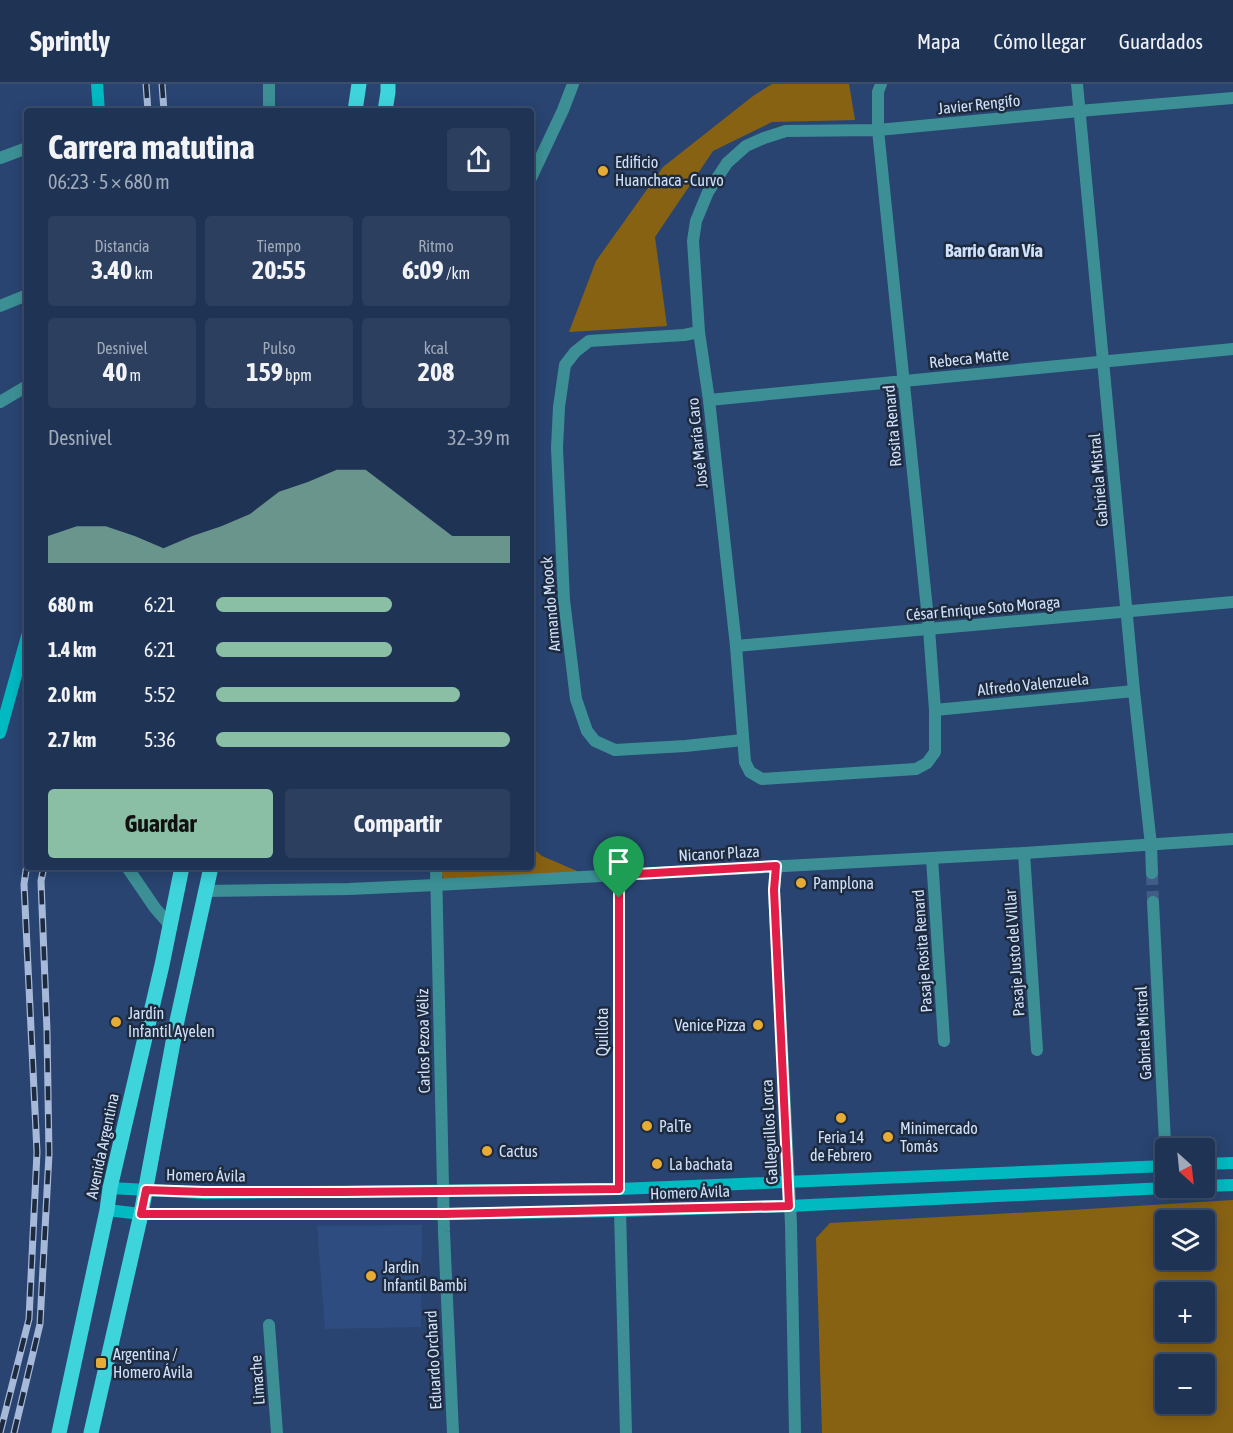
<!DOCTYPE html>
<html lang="es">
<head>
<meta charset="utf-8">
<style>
	:root { --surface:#1f3355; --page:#2c3f5f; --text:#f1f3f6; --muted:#a1aab9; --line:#3c4e6c; --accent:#8abfa5 }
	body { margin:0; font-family:"Asap Condensed",sans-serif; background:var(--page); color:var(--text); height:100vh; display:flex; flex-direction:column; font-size:22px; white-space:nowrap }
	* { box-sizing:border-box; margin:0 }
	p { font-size:20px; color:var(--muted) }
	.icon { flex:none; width:33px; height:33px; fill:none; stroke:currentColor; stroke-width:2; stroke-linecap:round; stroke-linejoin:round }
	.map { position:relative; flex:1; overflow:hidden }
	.side { position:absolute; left:24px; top:24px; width:510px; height:762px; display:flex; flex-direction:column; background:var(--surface); border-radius:6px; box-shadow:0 3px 15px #0003,0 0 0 2px var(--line) }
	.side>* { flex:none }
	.needle { width:39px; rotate:153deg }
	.fabs { position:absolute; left:1155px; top:1054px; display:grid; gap:12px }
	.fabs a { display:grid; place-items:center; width:60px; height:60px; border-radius:6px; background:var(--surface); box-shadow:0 3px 15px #0003,0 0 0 2px var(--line); font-size:30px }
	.pin { position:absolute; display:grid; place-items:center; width:51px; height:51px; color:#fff; margin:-62px -26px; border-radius:50% 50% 50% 0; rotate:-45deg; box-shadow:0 0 6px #0007 }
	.pin .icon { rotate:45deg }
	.round { display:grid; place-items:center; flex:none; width:63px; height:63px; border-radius:6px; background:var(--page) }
	.summary { display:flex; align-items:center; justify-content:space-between; height:102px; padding:0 24px }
	h1 { font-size:33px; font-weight:700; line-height:45px }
	.stats { display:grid; grid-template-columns:repeat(3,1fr); gap:9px; height:102px; padding:6px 24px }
	.stats div { display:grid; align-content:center; border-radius:6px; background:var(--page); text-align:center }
	.stats b { font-size:26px; font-weight:700 }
	.stats small { font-size:16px; font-weight:400 }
	.stats p { font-size:16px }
	.chart { height:168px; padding:12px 24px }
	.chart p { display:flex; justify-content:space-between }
	.chart svg { width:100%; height:108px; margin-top:6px; fill:var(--accent); opacity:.7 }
	.button { display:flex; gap:12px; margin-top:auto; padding:12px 24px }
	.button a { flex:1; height:69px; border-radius:6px; background:var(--accent); color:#111; font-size:24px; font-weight:700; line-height:69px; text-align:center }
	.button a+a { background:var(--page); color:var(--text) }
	ul { padding:0 24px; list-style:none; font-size:20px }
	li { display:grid; grid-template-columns:96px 72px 1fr; align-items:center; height:45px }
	li i { height:15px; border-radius:8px; background:var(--accent) }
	header { display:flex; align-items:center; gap:36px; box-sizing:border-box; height:84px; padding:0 30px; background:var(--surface); border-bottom:2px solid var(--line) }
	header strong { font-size:28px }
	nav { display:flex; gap:33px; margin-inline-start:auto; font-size:21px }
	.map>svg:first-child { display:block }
	.built { fill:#2e4c80 }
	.green { fill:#886213; fill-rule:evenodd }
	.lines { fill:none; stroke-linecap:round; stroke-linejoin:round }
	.minor-tunnel { stroke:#425c86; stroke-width:12; stroke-dasharray:12 6; stroke-linecap:butt }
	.minor { stroke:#3c9095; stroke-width:12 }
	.secondary { stroke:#01b9c1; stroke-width:12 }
	.primary { stroke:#3ed4dc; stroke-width:15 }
	.rail-casing { stroke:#a6b9d9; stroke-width:7 }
	.rail { stroke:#1e2b3f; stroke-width:4.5; stroke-dasharray:14; stroke-linecap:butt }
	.route-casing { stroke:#fff; stroke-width:12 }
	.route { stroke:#e11d48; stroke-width:8 }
	.poi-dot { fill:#e7ac36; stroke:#1e2b3f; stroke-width:2 }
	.labels { text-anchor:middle; stroke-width:5; stroke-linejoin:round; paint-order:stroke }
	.street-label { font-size:16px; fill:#d0e1fc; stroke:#1e2b3f }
	.poi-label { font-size:16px; fill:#d0e1fc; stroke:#1e2b3f; text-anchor:start }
	.neighbourhood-label { font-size:18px; font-weight:bold; fill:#d0e1fc; stroke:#1e2b3f }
</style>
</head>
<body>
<header>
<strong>Sprintly</strong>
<nav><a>Mapa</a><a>Cómo llegar</a><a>Guardados</a></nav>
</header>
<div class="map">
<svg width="1233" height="1349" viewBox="0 0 1233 1349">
	<rect width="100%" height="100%" fill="#294471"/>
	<polygon class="built" points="422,1141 421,1243 325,1245 317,1142"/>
	<g class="green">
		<polygon points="772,0 849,0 855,36 772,38 713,67 655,153 667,242 569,248 596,177 663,83 753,12"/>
		<polygon points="531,763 542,772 584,790 444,797 441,788 441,783 531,783"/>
		<path d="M1233,1116v233h-411l-6,-195 14,-15 241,-13zM1166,1137h38v39h-38zM1166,1209h38v39h-38zM1166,1281h38v39h-38z"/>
	</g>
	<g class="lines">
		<polyline class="minor-tunnel" points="1152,789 1153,818"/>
		<g class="minor">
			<polyline points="269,0 269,27"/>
			<polyline points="881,0 878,8 878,46 929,545 935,626 935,668 927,679 916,685 762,695 750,688 745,678 736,562 709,316 699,248 693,157 696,137 708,108 727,79 746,62 764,54 786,47 878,46 1079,27 1233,14"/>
			<polyline points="1077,0 1134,607 1151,761 1152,789"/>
			<polyline points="0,74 27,64"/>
			<polyline points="531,94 563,26 573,0"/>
			<polyline points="0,222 27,211"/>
			<polyline points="699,248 684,251 589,257 575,268 565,281 559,323 557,364 564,516 576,615 587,647 595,657 615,666 685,662 743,656"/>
			<polyline points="709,316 1233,265"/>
			<polyline points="0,318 27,302"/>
			<polyline points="736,562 1233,518"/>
			<polyline points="935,626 1134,607"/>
			<polyline points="1024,769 1037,966"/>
			<polyline points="932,774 944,957"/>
			<polyline points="776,782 774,806 791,1140 795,1349"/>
			<polyline points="127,783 155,824 169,840"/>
			<polyline points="436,783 444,1148 453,1349"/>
			<polyline points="206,807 349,805 436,801 1024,769 1233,755"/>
			<polyline points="1153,818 1166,1078"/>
			<polyline points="619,1105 619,791"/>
			<polyline points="620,1127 626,1349"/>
			<polyline points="269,1241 277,1349"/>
		</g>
		<g class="secondary">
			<polyline points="97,0 99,27"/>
			<polyline points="0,649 27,552"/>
			<polyline points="1204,1080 1233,1079"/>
			<polyline points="1204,1102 1233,1101"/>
			<polyline points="110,1104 204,1109 619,1105 1166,1082"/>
			<polyline points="107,1126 141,1130 444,1130 620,1127 789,1122 1166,1104"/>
		</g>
		<g class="primary">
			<polyline points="355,27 359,0"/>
			<polyline points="385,27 388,8 388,0"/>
			<polyline points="59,1349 107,1126 110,1104 162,881 182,783"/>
			<polyline points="91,1349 141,1130 177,937 211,783"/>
		</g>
		<defs>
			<g id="rail">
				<polyline points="146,0 148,27"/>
				<polyline points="162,0 164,27"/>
				<polyline points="0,1349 29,1235 37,1068 24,800 27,780"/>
				<polyline points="14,1349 40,1240 49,1070 47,947 41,797 44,783"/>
			</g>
		</defs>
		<use href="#rail" class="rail-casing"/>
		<use href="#rail" class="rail"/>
	</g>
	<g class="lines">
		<defs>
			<polygon id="route" points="776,782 774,806 789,1122 444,1130 141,1130 146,1106 204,1108 343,1108 619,1105 619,791"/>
		</defs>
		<use href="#route" class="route-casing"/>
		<use href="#route" class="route"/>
	</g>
	<g class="poi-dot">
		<circle cx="603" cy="87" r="6"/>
		<circle cx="801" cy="799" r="6"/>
		<circle cx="116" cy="938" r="6"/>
		<circle cx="758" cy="941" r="6"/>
		<circle cx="841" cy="1034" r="6"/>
		<circle cx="647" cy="1042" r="6"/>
		<circle cx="888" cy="1053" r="6"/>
		<circle cx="487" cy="1067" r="6"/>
		<circle cx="657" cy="1080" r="6"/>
		<circle cx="371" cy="1192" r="6"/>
		<rect x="95" y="1273" width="12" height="12" rx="3"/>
	</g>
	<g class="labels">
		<g class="street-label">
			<text transform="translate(979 20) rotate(-6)" y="6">Javier Rengifo</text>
			<text transform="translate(969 274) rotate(-6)" y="6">Rebeca Matte</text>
			<text transform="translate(892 342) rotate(-95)" y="6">Rosita Renard</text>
			<text transform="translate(697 359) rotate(-96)" y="6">José María Caro</text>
			<text transform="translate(1098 396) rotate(-95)" y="6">Gabriela Mistral</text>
			<text transform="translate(550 520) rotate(-95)" y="6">Armando Moock</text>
			<text transform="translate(983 524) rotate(-5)" y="6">César Enrique Soto Moraga</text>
			<text transform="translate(1033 600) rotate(-6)" y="6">Alfredo Valenzuela</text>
			<text transform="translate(719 769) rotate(-3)" y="6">Nicanor Plaza</text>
			<text transform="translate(922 867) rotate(-94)" y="6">Pasaje Rosita Renard</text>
			<text transform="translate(1014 869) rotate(-94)" y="6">Pasaje Justo del Villar</text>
			<text transform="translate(602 948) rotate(-90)" y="6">Quillota</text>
			<text transform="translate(1143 949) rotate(-93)" y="6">Gabriela Mistral</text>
			<text transform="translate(423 957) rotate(-91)" y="6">Carlos Pezoa Véliz</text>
			<text transform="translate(769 1048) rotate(-93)" y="6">Galleguillos Lorca</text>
			<text transform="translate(102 1062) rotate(-78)" y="6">Avenida Argentina</text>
			<text transform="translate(206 1091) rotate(1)" y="6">Homero Ávila</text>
			<text transform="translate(690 1108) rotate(-2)" y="6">Homero Ávila</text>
			<text transform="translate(433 1276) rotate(-93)" y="6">Eduardo Orchard</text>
			<text transform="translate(257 1296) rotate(-94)" y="6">Limache</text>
		</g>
		<g class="poi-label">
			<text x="615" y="84">Edificio<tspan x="615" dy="18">Huanchaca - Curvo</tspan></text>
			<text x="813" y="805">Pamplona</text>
			<text x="128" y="935">Jardín<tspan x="128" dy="18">Infantil Ayelen</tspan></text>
			<text x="746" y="947" text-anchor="end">Venice Pizza</text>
			<text x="659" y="1048">PalTe</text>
			<text x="900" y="1050">Minimercado<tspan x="900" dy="18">Tomás</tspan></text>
			<text x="841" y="1059" text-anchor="middle">Feria 14<tspan x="841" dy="18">de Febrero</tspan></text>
			<text x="499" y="1073">Cactus</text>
			<text x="669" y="1086">La bachata</text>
			<text x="383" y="1189">Jardin<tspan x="383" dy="18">Infantil Bambi</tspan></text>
			<text x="113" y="1276">Argentina /<tspan x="113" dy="18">Homero Ávila</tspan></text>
		</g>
		<g class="neighbourhood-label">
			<text x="994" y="173">Barrio Gran Vía</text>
		</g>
	</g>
</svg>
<div class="fabs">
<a><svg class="needle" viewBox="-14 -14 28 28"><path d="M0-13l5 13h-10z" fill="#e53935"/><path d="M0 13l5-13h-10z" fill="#a1aab9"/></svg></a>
<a><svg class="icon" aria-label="layers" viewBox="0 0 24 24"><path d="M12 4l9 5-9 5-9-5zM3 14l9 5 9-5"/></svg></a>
<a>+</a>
<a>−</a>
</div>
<div class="pin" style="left:619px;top:814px;background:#1e9e55"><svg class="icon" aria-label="arrive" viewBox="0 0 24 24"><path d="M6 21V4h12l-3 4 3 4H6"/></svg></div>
<section class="side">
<div class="summary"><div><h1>Carrera matutina</h1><p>06:23 · 5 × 680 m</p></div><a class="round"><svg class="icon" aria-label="share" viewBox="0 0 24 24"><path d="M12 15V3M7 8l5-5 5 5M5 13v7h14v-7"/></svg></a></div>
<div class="stats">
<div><p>Distancia</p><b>3.40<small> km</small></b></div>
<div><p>Tiempo</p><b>20:55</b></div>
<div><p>Ritmo</p><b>6:09<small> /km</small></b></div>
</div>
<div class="stats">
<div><p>Desnivel</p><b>40<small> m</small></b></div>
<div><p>Pulso</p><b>159<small> bpm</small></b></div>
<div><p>kcal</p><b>208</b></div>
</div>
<div class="chart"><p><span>Desnivel</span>32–39 m</p>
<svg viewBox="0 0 160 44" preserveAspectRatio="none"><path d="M0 44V33L10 29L20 29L30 33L40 38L50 33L60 29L70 24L80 15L90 11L100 6L110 6L120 15L130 24L140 33L150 33L160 33V44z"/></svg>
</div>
<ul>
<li><b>680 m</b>6:21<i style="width:60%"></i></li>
<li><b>1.4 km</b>6:21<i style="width:60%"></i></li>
<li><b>2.0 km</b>5:52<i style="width:83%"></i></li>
<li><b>2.7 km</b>5:36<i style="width:100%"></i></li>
</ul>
<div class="button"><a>Guardar</a><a>Compartir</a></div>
</section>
</div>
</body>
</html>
